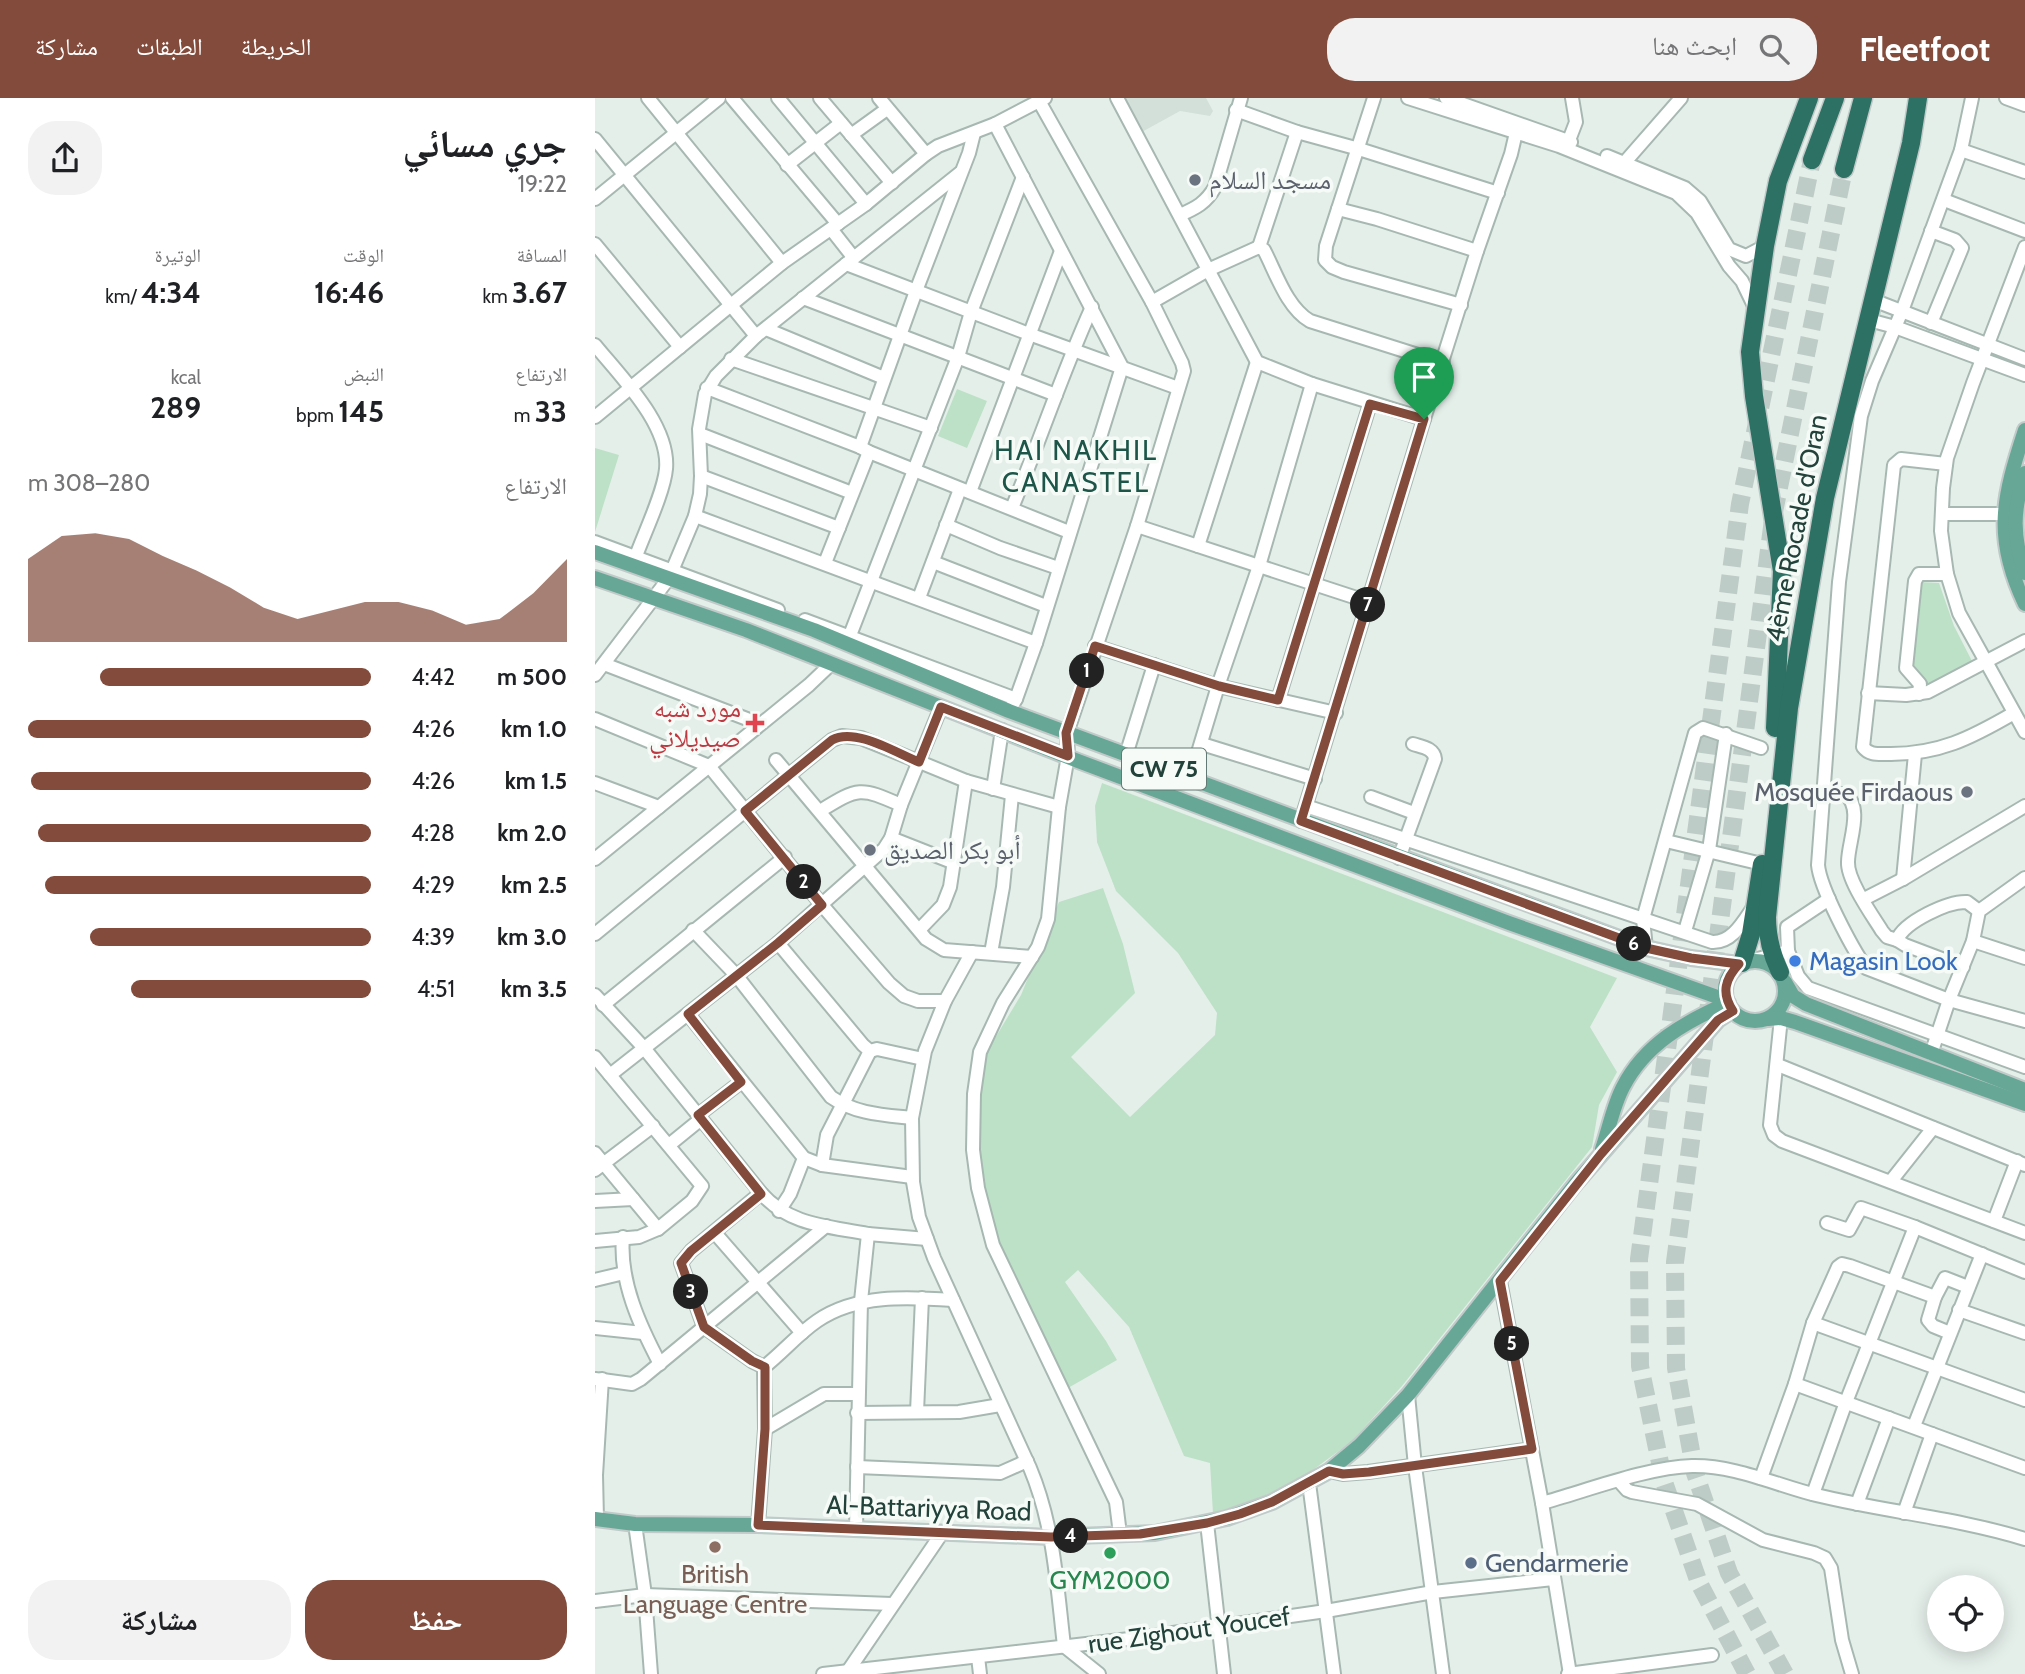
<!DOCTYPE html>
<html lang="ar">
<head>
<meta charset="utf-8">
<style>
	:root { --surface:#fff; --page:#f2f2f2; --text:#202124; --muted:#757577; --accent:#824b3b }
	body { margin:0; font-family:Cabin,"Noto Naskh Arabic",sans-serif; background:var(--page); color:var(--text); direction:rtl; height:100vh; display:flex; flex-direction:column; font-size:26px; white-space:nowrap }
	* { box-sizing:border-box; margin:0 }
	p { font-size:23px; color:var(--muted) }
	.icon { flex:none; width:38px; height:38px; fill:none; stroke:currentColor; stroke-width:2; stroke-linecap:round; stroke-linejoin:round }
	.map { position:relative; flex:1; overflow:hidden; direction:ltr }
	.drawer { display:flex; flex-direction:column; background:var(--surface); width:595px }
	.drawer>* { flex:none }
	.tools { position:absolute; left:1332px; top:1477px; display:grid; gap:14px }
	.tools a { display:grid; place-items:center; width:77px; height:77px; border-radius:50%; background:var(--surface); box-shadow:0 4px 18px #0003; font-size:35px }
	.pin { position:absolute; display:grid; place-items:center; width:60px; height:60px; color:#fff; margin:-72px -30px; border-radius:50% 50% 50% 0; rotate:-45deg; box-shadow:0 0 7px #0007 }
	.pin .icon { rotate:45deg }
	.km { position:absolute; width:35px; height:35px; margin:-18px; border-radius:50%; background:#222; color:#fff; font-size:19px; line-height:35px; text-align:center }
	.round { display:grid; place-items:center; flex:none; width:74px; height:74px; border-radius:28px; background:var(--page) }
	.summary { display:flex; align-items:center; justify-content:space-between; height:119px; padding:0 28px }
	h1 { font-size:38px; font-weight:700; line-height:52px }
	.stats { display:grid; grid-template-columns:repeat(3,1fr); gap:10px; height:119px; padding:7px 28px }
	.stats div { display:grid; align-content:center }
	.stats b { font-size:30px; font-weight:700 }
	.stats small { font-size:19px; font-weight:400 }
	.stats p { font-size:19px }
	.chart { height:196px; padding:14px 28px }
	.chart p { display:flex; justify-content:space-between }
	.chart svg { width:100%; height:126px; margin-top:7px; fill:var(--accent); opacity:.7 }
	.action { display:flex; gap:14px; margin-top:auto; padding:14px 28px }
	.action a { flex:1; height:80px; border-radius:28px; background:var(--accent); color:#fff; font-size:28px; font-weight:700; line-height:80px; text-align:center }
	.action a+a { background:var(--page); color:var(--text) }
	ul { padding:0 28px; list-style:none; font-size:23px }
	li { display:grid; grid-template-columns:112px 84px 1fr; align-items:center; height:52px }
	li i { height:18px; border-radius:9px; background:var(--accent) }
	header { display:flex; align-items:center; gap:42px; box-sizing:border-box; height:98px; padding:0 35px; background:var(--accent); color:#fff }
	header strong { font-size:33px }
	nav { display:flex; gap:38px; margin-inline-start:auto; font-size:24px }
	.search { width:490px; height:63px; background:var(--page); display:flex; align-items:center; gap:18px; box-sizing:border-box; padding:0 24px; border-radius:28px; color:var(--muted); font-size:26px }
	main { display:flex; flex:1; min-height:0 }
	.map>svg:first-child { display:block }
	.built { fill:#d3dfd9 }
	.green { fill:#bde1c7 }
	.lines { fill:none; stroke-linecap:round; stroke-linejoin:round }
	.highway-tunnel { stroke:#beccc7; stroke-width:18; stroke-dasharray:18 9; stroke-linecap:butt }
	.minor-casing { stroke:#a7b8b2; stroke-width:16 }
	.major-casing { stroke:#c1cac8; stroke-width:18 }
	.highway-casing { stroke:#c1cac8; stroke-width:21 }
	.minor { stroke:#fff; stroke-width:12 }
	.major { stroke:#67a796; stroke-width:14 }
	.highway { stroke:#2c7163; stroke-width:18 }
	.route-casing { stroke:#fff; stroke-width:14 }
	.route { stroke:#824b3b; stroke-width:9 }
	.worship-dot { fill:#6b7280; stroke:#f6fbf8; stroke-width:2.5 }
	.health-dot { fill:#e0444e; stroke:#f6fbf8; stroke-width:2.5 }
	.shop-dot { fill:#3f7fe0; stroke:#f6fbf8; stroke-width:2.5 }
	.education-dot { fill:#8d6e63; stroke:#f6fbf8; stroke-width:2.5 }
	.leisure-dot { fill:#2e9e5b; stroke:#f6fbf8; stroke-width:2.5 }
	.service-dot { fill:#5c6f8a; stroke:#f6fbf8; stroke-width:2.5 }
	.labels { text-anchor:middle; stroke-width:7; stroke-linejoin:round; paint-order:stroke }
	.shield { fill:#f6fbf8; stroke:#627a73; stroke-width:2 }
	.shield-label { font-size:24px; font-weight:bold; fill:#22423a }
	.worship-label { font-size:26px; fill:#5b616d; stroke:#f6fbf8; text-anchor:start }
	.street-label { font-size:26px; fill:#22423a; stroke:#f6fbf8 }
	.health-label { font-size:26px; fill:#be3a42; stroke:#f6fbf8; text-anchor:end }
	.shop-label { font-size:26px; fill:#366cbe; stroke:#f6fbf8; text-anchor:start }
	.service-label { font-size:26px; fill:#4e5e75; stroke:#f6fbf8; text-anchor:start }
	.education-label { font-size:26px; fill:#785e54; stroke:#f6fbf8 }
	.leisure-label { font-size:26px; fill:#27864d; stroke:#f6fbf8 }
	.neighbourhood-label { font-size:28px; letter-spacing:2px; fill:#1d5648; stroke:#f6fbf8 }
</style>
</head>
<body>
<header>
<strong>Fleetfoot</strong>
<div class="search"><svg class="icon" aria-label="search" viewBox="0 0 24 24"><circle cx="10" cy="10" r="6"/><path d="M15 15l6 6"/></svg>ابحث هنا</div>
<nav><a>الخريطة</a><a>الطبقات</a><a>مشاركة</a></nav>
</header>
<main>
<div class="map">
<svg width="1430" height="1576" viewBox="0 0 1430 1576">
	<rect width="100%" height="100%" fill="#e5efea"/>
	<polygon class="built" points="527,0 611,0 618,13 615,18 585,13 545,35"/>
	<g class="green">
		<polygon points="362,291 392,303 372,350 343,338"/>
		<polygon points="0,350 24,357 0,434"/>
		<polygon points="1323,484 1344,485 1359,528 1379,567 1325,591 1313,576"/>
		<polygon points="507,685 1022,880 995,929 1022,974 1004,1007 997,1049 807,1288 756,1344 696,1388 618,1416 615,1365 589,1358 534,1229 483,1172 470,1184 511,1243 522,1262 473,1290 403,1141 384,1063 388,960 426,897 464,804 508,790 528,846 540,895 476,959 535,1019 620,937 622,915 583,855 521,793 502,744 500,708"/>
	</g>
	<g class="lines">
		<g class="highway-tunnel">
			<polyline points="1152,1576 1104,1485 1069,1384 1045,1268 1044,1161 1145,406 1217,62"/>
			<polyline points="1190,1576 1134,1475 1100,1375 1081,1270 1080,1164 1179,414 1249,71"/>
		</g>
		<defs>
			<g id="minor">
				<polyline points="53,0 187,165"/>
				<polyline points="137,0 243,126"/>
				<polyline points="183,0 271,106"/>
				<polyline points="225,0 297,85"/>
				<polyline points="284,0 331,56"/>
				<polyline points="522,0 662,264 717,286 829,321"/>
				<polyline points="779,0 731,148 730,162 737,169 749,174 866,207"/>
				<polyline points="813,0 964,48 1081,95 1102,115 1134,168 1147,183 1160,210"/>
				<polyline points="851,0 976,44"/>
				<path d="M1377,0l-11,52 -59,161 -30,70 -11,35 -22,166 -21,283c2,23 34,83 48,103l83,32 76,21"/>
				<polyline points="1411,0 1430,7"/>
				<polyline points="444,3 557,204 587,265 589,273 542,428 472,635 473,658 464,709 453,821 443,849 408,905 385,954 379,996 378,1052 383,1090 398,1147 521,1404 525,1436"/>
				<polyline points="641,12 702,34 764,51 903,95"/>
				<polyline points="400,26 527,269 441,545 421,601 414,613"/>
				<path d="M702,34l-38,115 5,3c12,23 23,58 46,71l133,42"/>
				<polyline points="256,37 292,11"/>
				<polyline points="0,41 161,238"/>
				<polyline points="971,50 981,24 977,0"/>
				<polyline points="1366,52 1430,74"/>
				<polyline points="1012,58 1090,90 1105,103 1134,151 1151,158 1170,148"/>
				<polyline points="1030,64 1086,0"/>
				<polyline points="192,67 246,25"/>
				<polyline points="0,101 124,0"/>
				<polyline points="1349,102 1430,133"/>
				<polyline points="743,111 782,121 882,153"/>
				<path d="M585,117c16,-7 26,-12 35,-28l26,-89"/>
				<polyline points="236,131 258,159"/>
				<polyline points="0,146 85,249"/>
				<polyline points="1430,149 1378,285 1352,360 1348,390 1346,433 1352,476 1364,515 1430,634"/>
				<polyline points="251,166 434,236 583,290"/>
				<polyline points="208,200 461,297"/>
				<polyline points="1278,202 1430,261"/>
				<polyline points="557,204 613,172 664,149"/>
				<polyline points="1274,222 1300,229 1430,277"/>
				<polyline points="1336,225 1367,150 1360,142 1336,133"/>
				<polyline points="171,231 289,280"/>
				<path d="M0,247c26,32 75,80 71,124 -2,23 -22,65 -30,87"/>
				<polyline points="136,261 336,330"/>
				<polyline points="112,290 265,349 274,354 474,434"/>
				<polyline points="0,319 187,165 271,106 331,56 343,48 400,26 450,0"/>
				<polyline points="105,336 257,395"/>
				<polyline points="265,349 321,193 374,55 379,35"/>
				<path d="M1351,366l-45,-5 -7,6 -31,282c6,8 14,7 24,7 51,1 84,-16 127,-41"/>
				<polyline points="106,378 244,430"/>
				<polyline points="375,394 466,153"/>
				<path d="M417,410c28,-67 50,-135 80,-201"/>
				<polyline points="1347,416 1408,416"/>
				<polyline points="100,418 441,545"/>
				<polyline points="351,427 405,450 463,470"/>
				<polyline points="542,428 774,504"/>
				<polyline points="0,444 183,512"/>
				<polyline points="603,448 662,264"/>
				<polyline points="338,464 451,508"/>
				<polyline points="230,465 274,354"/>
				<polyline points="324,500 365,391"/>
				<polyline points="210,522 421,601"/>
				<polyline points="252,545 363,259 376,214 428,79"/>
				<polyline points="500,548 623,588 741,615"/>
				<polyline points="9,566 165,626"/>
				<polyline points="0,577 74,480 100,418 105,396 106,378 104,331 110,296 121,278 161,238 365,75"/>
				<polyline points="1273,595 1311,597 1333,594 1430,543"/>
				<polyline points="1324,596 1325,586 1311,570 1320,483 1324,476 1352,476"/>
				<polyline points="683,602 775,306"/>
				<polyline points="0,621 114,668 227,807 294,885 309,898 323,903 350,903"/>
				<polyline points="607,646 720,681"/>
				<polyline points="531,657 559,567"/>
				<polyline points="181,662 331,841 349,852 437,859"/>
				<polyline points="595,681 623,588 664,468 717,286"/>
				<polyline points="0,685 64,709"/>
				<polyline points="398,691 407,632"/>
				<path d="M1227,696h23c19,14 3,48 3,68 -1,18 24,53 34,69l5,6 10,3"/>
				<polyline points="776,699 819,715"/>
				<path d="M711,708l406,136c19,1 30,-18 40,-33"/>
				<path d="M225,713c39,-24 40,-24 81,-6"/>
				<polyline points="706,723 829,321 882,153 916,56 923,26"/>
				<polyline points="296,740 357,764"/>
				<polyline points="1071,743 1167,766"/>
				<path d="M804,760l36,-99c-1,-11 -13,-12 -22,-15"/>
				<polyline points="0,761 214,587 235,567"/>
				<polyline points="1308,781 1320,656"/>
				<polyline points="1269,801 1308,781 1430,708"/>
				<path d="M98,832l43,45 95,122c24,17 53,18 81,21"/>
				<polyline points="324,832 348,807 355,789 371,683"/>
				<polyline points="1090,833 1114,752 1131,636"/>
				<polyline points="0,836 194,677 237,642 247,638 266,640 371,683 464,709"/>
				<polyline points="1378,843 1430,860"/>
				<polyline points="183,845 268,947 275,953 282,951 328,961"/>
				<polyline points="1051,850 1048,821 1100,635 1108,630 1166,650"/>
				<polyline points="1193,853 1192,829 1234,801"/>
				<path d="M377,854l-27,49 -20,50 -13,67 1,64 6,35 15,41 96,210c24,57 27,118 34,178l35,28"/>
				<polyline points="396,855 408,789 417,697"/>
				<polyline points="1159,862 1193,853 1203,878 1213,890 1430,969"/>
				<path d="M1368,869l-58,-22 -8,-5c7,-18 51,-39 70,-38l12,9"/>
				<path d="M0,897l49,53 117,145c29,33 67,33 107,41l-7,67 -5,228"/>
				<polyline points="8,907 190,759"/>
				<polyline points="93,916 209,1060 227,1067 317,1079"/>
				<polyline points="1186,920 1175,1027 1179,1037 1187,1043 1430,1135"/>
				<polyline points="1336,956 1354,902 1378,843 1384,813 1430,780"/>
				<polyline points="0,959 107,1088 97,1103 63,1131 44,1139 0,1143"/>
				<polyline points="1183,967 1430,1067"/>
				<polyline points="15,977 183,845 289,751 296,740 306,707 346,609"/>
				<polyline points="103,1017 146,984"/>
				<polyline points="74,1047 106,1021"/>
				<polyline points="0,1055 63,1131"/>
				<polyline points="227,1067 232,1037 275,953"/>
				<polyline points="0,1072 58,1028"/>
				<polyline points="1296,1083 1338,1030"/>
				<path d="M166,1095l-70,58 -10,12 23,64 48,34 12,6c19,-15 34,-33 53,-46 39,-27 90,-24 136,-21"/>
				<polyline points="0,1103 38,1101"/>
				<polyline points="184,1113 195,1096 209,1060"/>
				<polyline points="1399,1123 1422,1063"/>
				<polyline points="1232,1125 1254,1132 1266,1110 1320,1129 1430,1174"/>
				<polyline points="120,1135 207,1235"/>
				<polyline points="273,1136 332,1141"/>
				<path d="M28,1139c-4,44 17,89 37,127"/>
				<polyline points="0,1182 29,1175"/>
				<polyline points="905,1183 947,1405 975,1576"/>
				<polyline points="1364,1212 1430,1235"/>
				<polyline points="1218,1225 1430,1302"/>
				<polyline points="0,1230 48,1235"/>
				<polyline points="1355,1235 1338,1228 1333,1222 1340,1199 1350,1180 1373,1189"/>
				<polyline points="0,1281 37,1286 46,1281 231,1128"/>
				<polyline points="1200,1286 1430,1370"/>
				<polyline points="813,1297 820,1368 848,1576"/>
				<polyline points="322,1314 327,1200"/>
				<polyline points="262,1315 364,1314 405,1307"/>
				<polyline points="1319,1328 1387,1156"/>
				<polyline points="170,1331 229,1296 263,1296"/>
				<polyline points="262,1369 405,1375 432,1363"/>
				<polyline points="734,1373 748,1376 773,1374 937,1351"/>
				<polyline points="1166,1380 1200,1286 1218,1225 1243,1169 1247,1166 1255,1168 1340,1199"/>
				<polyline points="1024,1383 1032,1392 1037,1394 1102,1406 1168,1442 1219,1455 1230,1460 1236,1470 1247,1542 1257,1576"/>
				<polyline points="714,1385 739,1576"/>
				<polyline points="1218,1396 1251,1304 1320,1129"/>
				<path d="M947,1405c44,-12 106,-36 150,-37 42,-1 84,19 124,29 70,17 141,23 209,44"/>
				<polyline points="1262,1406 1294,1320"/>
				<polyline points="1309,1415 1337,1336"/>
				<polyline points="2,1421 1,1377 7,1281"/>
				<polyline points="612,1425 629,1576"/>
				<polyline points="40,1426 50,1497 56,1576"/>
				<polyline points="163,1427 170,1331 169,1269"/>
				<polyline points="0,1503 50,1497 297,1506"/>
				<polyline points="383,1559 385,1576"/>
				<polyline points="228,1576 543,1540 731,1513 838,1494 958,1481"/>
				<polyline points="251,1576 347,1435"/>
				<polyline points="973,1576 1117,1557"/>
			</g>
			<g id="major">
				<path d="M1430,332c-22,67 -32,107 0,174"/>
				<path d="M1430,375c-12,37 -13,62 0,100"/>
				<polyline points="0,454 219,532 414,613 1051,850 1096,860 1144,866"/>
				<polyline points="0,480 151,532 483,663 914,825 1131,902"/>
				<circle cx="1160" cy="893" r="30"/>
				<polyline points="1190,884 1198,898 1211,906 1430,992"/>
				<polyline points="1173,921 1186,920 1200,924 1430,1006"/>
				<path d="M1007,1051c7,-20 11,-43 21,-62 22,-43 62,-65 105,-84"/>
				<polyline points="0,1421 40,1426 163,1427 456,1439 560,1435 632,1420 677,1404 734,1373 764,1348 813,1297 982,1084 1123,922 1137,913"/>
			</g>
			<g id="highway">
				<polyline points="1217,62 1240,0"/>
				<polyline points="1249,71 1268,0"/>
				<polyline points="1180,630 1187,473 1159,298 1155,254 1170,148 1183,83 1214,0"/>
				<polyline points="1147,865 1156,836 1167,766"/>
				<path d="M1185,874c-9,-19 -13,-35 -13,-55l22,-209 36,-210 86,-355 7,-45"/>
			</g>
		</defs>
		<use href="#minor" class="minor-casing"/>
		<use href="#major" class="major-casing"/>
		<use href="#highway" class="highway-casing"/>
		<use href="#minor" class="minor"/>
		<use href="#major" class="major"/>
		<use href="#highway" class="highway"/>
	</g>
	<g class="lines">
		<defs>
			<path id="route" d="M775,306l54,15 -123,402 345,127 45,10 48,6c-14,15 -18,29 -6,47l-15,9 -117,134 -101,127 32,168 -163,23 -26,2 -14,-3 -57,31 -32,12 -33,9 -67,11 -89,3 -293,-12 7,-96v-62l-13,-6 -48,-34 -23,-64 10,-12 70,-57 -63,-79 43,-33 -53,-68 90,-71 44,-38 -77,-94 87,-71c23,-13 64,13 87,22l22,-55 127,49 -2,-23 29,-87 124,40 59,14z"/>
		</defs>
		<use href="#route" class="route-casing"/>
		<use href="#route" class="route"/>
	</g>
	<g class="worship-dot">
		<circle cx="600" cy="82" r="7"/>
		<circle cx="1372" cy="694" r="7"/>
		<circle cx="275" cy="752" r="7"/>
	</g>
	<path class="health-dot" d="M156.5 614.5h7v7h7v7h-7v7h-7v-7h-7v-7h7z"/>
	<circle class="shop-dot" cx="1200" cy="863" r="7"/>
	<circle class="education-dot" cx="120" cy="1449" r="7"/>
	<circle class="leisure-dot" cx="515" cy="1455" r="7"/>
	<circle class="service-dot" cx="876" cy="1465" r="7"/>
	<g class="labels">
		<rect class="shield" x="527" y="650.5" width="84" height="41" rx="5"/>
		<g class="shield-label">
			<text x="569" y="679">CW 75</text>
		</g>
		<g class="worship-label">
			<text x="614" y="91">مسجد السلام</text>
			<text x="1358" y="703" text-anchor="end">Mosquée Firdaous</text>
			<text x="289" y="761">أبو بكر الصديق</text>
		</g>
		<g class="street-label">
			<text transform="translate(1201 430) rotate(-79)" y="9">4ème Rocade d'Oran</text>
			<text transform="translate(334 1410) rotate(2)" y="9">Al-Battariyya Road</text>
			<text transform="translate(594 1532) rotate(-8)" y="9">rue Zighout Youcef</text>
		</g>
		<g class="health-label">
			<text x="146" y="619">مورد شبه<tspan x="146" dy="30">صيديلاني</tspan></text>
		</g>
		<g class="shop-label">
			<text x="1214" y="872">Magasin Look</text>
		</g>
		<g class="service-label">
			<text x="890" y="1474">Gendarmerie</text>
		</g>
		<g class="education-label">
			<text x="120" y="1485">British<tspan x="120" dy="30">Language Centre</tspan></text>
		</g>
		<g class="leisure-label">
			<text x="515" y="1491">GYM2000</text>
		</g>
		<g class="neighbourhood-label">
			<text x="481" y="362">HAI NAKHIL<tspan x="481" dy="32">CANASTEL</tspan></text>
		</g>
	</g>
</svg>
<div class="tools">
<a><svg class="icon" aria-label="locate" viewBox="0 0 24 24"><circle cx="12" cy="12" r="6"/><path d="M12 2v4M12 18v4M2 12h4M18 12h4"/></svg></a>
</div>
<div class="pin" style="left:829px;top:321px;background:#1e9e55"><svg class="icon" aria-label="arrive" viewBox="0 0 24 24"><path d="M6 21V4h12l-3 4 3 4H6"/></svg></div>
<b class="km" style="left:492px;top:573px">1</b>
<b class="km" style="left:209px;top:784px">2</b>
<b class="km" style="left:96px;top:1194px">3</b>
<b class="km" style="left:476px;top:1438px">4</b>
<b class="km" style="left:917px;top:1246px">5</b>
<b class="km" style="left:1039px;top:846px">6</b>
<b class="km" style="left:773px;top:507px">7</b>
</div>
<section class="drawer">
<div class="summary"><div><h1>جري مسائي</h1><p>19:22</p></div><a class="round"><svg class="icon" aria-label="share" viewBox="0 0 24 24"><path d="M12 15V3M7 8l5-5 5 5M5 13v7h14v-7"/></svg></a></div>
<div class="stats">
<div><p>المسافة</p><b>3.67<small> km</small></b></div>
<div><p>الوقت</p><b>16:46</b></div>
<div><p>الوتيرة</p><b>4:34<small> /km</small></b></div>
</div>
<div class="stats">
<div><p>الارتفاع</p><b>33<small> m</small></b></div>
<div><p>النبض</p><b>145<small> bpm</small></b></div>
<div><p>kcal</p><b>289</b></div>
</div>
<div class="chart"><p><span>الارتفاع</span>280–308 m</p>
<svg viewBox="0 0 160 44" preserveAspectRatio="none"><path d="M0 44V15L10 7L20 6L30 8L40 14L50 19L60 25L70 32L80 36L90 33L100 30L110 30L120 33L130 38L140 36L150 27L160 15V44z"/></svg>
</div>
<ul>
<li><b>500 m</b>4:42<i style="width:79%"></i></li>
<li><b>1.0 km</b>4:26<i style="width:100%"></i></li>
<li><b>1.5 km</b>4:26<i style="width:99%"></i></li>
<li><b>2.0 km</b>4:28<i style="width:97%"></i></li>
<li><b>2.5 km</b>4:29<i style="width:95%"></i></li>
<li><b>3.0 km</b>4:39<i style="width:82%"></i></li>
<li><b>3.5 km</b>4:51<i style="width:70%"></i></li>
</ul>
<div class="action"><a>حفظ</a><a>مشاركة</a></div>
</section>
</main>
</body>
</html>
